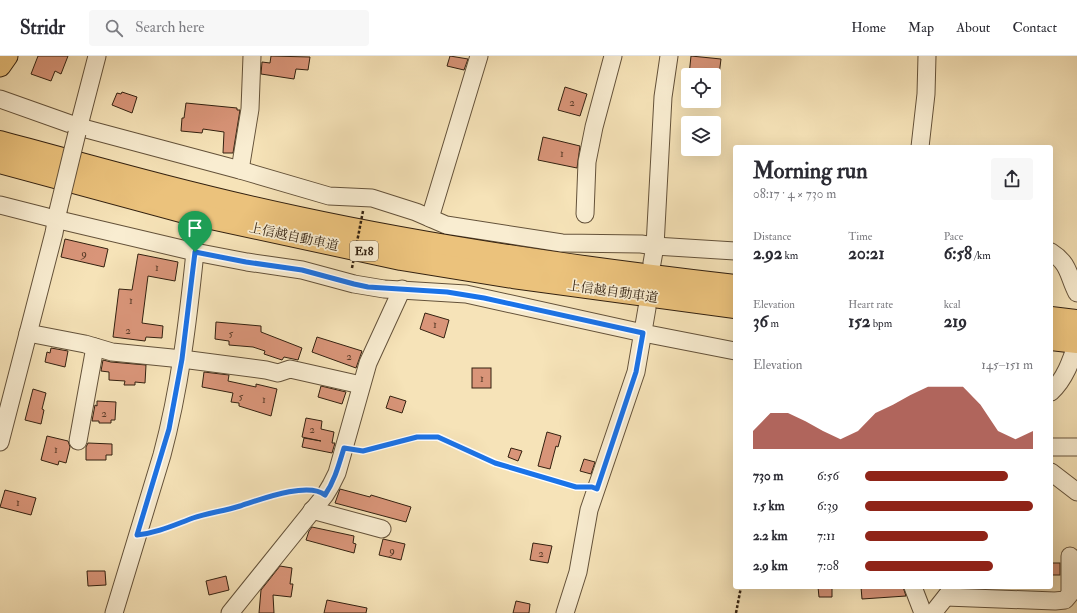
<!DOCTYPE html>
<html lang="en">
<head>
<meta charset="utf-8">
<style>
	:root { --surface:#fff; --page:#f7f7f7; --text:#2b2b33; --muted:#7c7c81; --line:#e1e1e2; --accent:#8f2418 }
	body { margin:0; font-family:"IM FELL Double Pica","Noto Serif JP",serif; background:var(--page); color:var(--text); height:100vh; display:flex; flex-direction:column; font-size:15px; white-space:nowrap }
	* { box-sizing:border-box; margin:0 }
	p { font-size:13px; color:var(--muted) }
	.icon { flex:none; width:22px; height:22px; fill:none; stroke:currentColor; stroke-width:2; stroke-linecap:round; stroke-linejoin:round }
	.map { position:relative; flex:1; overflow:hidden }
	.side { position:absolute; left:733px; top:89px; width:320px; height:444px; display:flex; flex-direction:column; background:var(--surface); border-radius:4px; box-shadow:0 4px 16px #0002 }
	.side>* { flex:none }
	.controls { position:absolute; left:681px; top:12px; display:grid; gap:8px }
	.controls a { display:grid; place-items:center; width:40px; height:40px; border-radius:4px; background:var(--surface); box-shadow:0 4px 16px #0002; font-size:20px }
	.pin { position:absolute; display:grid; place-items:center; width:34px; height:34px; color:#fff; margin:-41px -17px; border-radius:50% 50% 50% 0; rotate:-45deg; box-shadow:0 0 4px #0007 }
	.pin .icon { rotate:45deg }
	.round { display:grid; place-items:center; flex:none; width:42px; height:42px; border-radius:4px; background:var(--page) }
	.headline { display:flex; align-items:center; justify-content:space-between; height:68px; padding:0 20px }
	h1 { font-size:22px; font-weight:700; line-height:30px }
	.metrics { display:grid; grid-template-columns:repeat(3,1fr); gap:6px; height:68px; padding:4px 20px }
	.metrics div { display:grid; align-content:center }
	.metrics b { font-size:17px; font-weight:700 }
	.metrics small { font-size:11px; font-weight:400 }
	.metrics p { font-size:11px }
	.chart { height:112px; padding:8px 20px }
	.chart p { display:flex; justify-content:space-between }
	.chart svg { width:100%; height:72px; margin-top:4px; fill:var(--accent); opacity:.7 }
	ul { padding:0 20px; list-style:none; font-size:13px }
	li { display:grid; grid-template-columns:64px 48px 1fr; align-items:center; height:30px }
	li i { height:10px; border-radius:5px; background:var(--accent) }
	header { display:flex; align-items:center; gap:24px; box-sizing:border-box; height:56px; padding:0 20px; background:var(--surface); border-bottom:1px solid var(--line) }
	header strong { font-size:19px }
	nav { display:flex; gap:22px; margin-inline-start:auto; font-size:14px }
	.search { width:280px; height:36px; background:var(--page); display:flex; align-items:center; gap:10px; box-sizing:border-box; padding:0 14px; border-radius:4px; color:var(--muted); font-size:15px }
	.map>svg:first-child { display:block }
	.building { fill:#d99579; stroke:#332110 }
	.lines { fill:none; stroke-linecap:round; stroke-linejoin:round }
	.minor-casing { stroke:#64523a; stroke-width:19 }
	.major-casing { stroke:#332110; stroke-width:23 }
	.highway-casing { stroke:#332110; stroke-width:24 }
	.path { stroke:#332110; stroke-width:2.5; stroke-dasharray:3 2; stroke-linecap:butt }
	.minor { stroke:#f9edd1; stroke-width:17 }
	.major { stroke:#ebc27c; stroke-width:21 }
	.highway { stroke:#ebc27c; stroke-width:22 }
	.minor-bridge-casing { stroke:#64523a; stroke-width:19; stroke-linecap:butt }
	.path-bridge { stroke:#332110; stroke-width:2.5; stroke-dasharray:3 2; stroke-linecap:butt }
	.minor-bridge { stroke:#f9edd1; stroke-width:17 }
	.route-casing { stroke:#fff; stroke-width:8 }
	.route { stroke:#1a73e8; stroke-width:5 }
	.labels { text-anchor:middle; stroke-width:3.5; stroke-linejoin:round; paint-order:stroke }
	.number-label { font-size:11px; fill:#5c3e2a }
	.shield { fill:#f9edd1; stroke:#6e5e4a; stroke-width:1 }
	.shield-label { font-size:12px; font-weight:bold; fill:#332110 }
	.street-label { font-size:13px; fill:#332110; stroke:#f9edd1 }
</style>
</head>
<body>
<header>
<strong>Stridr</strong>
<div class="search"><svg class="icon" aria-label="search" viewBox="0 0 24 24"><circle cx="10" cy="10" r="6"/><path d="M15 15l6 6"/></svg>Search here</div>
<nav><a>Home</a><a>Map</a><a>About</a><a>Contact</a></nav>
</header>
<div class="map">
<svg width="1077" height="557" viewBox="0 0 1077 557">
	<rect width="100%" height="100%" fill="#f6e3b8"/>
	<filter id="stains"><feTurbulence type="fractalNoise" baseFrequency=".005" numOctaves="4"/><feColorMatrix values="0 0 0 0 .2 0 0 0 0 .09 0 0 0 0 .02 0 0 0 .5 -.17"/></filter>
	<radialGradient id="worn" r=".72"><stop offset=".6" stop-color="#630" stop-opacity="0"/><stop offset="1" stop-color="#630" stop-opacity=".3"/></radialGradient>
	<g class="building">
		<polygon points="38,0 68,0 61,18 55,15 51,25 31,18"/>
		<polygon points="271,0 310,1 308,14 296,13 294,23 261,18 262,6 270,7"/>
		<polygon points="450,0 468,3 464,14 447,10"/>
		<polygon points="691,0 721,3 719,19 708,18 708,19 689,19"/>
		<polygon points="565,31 587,38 580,60 558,54"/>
		<polygon points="122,36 137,41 132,57 112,49 117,37 121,38"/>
		<polygon points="186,47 237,52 237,54 240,54 233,97 223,97 224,76 203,73 202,77 181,75 182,62 184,62"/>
		<polygon points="543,81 580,90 577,112 538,104"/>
		<polygon points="65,183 108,193 104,211 61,201"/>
		<polygon points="138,198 178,206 175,225 148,220 142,267 163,270 162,282 146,281 145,285 113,281 119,233 132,234"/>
		<polygon points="425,257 449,264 444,282 420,273"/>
		<polygon points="216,266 261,270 261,276 302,292 298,304 284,301 282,304 264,298 265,295 253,291 229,289 229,285 215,283"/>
		<polygon points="317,281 362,295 356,312 312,296"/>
		<polygon points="51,292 68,295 65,311 45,306 47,296 50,297"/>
		<polygon points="103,304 111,306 146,309 145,327 135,326 135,329 124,329 125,325 109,324 109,316 101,315"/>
		<rect x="472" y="312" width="19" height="20"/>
		<polygon points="204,316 229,319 228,325 256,331 256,328 277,333 271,360 239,350 239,347 231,346 233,337 202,331"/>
		<polygon points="321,330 346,336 342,348 318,341"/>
		<polygon points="33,333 46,337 42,353 44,354 41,368 25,364"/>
		<polygon points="390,340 406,345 402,357 386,352"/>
		<polygon points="97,345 116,346 115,364 111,364 111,367 99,367 99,365 92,365 95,349 97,350"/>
		<polygon points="306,362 322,365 321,373 334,376 332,387 335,387 332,397 302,391 304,382 321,385 302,381"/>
		<polygon points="547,376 561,380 558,391 556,390 550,413 538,410"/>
		<polygon points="47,380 68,385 70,391 66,407 59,405 58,409 41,404"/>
		<polygon points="88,387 112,388 112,399 106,399 106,404 86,404 86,391"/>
		<polygon points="511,392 522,395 518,405 508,401"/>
		<polygon points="584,403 595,406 591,418 580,415"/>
		<polygon points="340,433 370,441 371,439 411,451 406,466 335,447"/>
		<polygon points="5,434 36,442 31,459 0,451"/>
		<polygon points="312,471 354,480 353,487 356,488 354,497 306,484 309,475"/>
		<polygon points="383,483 405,488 401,504 379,499"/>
		<polygon points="533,487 552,490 548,507 530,504"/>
		<rect x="1051" y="507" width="9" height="12"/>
		<polygon points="280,510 292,512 290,528 293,528 291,541 273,539 274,557 259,557 261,534"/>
		<polygon points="87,515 105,515 106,529 88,530"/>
		<polygon points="226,520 229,534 209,539 206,525"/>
		<polygon points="818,531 832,531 832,541 819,541"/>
		<polygon points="861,531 903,531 906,540 862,543"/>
		<polygon points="327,544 367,552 366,557 324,557"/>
		<polygon points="516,545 530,548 529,557 513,557"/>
	</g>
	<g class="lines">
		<defs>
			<g id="minor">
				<polyline points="0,43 79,71 240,114 329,140 372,142 416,156 446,169 562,187 641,188 655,190 735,195"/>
				<polyline points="77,77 97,0"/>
				<polyline points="920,91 926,38 927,0"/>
				<polyline points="240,114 250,53 252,0"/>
				<polyline points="0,149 55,163 195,196 247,206 302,214 354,228 384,233 466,238 643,277 735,295"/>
				<polyline points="585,158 587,106 594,71 613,0"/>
				<polyline points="430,162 479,0"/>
				<path d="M1051,196c19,12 17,24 26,41"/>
				<polyline points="652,207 655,190 663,41 669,0"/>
				<polyline points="28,277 85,288 112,296 182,303 266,314 278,317 290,313 361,329"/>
				<path d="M1051,336c14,-13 20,-31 26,-49"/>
				<polyline points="78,385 95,291"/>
				<polyline points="0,386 54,177 58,155"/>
				<polyline points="1051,391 1077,391"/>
				<polyline points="1051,416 1077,436"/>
				<polyline points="312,454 382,473"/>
				<polyline points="913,531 923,557"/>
				<polyline points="946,541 1055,545 1065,544 1070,538 1070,500"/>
				<path d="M114,557l48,-158c18,-67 26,-135 33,-203"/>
				<polyline points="230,557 325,439 331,429 337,417 368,307 402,233"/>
				<polyline points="565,557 578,516 589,454 636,316 647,252"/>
				<polyline points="933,557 952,533"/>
			</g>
			<polyline id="major" points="0,10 7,0"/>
			<g id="highway">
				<path d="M0,86c99,27 199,55 299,76 144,31 290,51 436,68"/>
				<polyline points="0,106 188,157 401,203 513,221 735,251"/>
				<polyline points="1051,262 1077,265"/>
				<polyline points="1051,283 1077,286"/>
			</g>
		</defs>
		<use href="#minor" class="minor-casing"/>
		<use href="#major" class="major-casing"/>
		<use href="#highway" class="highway-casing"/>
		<g class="path">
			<polyline points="358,394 363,395 417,381 438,381 495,407 576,431 582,431"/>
			<polyline points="154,476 194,462 238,451 282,437 310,435"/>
			<polyline points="736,557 741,531"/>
		</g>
		<use href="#minor" class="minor"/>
		<use href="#major" class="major"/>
		<use href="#highway" class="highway"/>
		<defs>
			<polyline id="minor-bridge" points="58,155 77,77"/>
		</defs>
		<use href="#minor-bridge" class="minor-bridge-casing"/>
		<polyline class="path-bridge" points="352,212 363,155"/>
		<use href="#minor-bridge" class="minor-bridge"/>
	</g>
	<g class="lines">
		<defs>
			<path id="route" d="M195,196l51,10 56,8 52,14 14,3 79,5 37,6 159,35 -7,39 -39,117 -5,-2h-16l-81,-24 -57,-26h-21l-54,14 -19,-3c-5,16 -9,32 -19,47 -17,-14 -66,5 -85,11 -16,5 -32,7 -47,12 -19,7 -36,15 -56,17l32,-106 13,-70z"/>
		</defs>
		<use href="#route" class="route-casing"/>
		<use href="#route" class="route"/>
	</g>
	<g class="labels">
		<g class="number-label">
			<text x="572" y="50">2</text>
			<text x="562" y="101">1</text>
			<text x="84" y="201">9</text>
			<text x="157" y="215">1</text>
			<text x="131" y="248">1</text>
			<text x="435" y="272">1</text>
			<text x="128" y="278">2</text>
			<text x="231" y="281">5</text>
			<text x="349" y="304">2</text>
			<text x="482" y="326">1</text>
			<text x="241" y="344">5</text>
			<text x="264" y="347">1</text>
			<text x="104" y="361">2</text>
			<text x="312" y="377">2</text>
			<text x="56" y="397">1</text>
			<text x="18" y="450">1</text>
			<text x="392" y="498">9</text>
			<text x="541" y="501">2</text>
		</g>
		<rect class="shield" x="350" y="185" width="28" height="20" rx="3"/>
		<g class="shield-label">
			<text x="364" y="199">E18</text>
		</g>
		<g class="street-label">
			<text transform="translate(294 180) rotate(12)" y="5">上信越自動車道</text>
			<text transform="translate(613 235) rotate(8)" y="5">上信越自動車道</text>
		</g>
	</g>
	<rect width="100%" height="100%" filter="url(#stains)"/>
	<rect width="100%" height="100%" fill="url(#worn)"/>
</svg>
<div class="controls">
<a><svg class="icon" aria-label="locate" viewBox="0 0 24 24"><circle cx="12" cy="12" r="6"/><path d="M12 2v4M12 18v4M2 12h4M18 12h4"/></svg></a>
<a><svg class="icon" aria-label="layers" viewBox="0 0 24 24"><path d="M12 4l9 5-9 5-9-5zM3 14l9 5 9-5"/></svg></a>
</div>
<div class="pin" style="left:195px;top:196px;background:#1e9e55"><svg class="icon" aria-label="arrive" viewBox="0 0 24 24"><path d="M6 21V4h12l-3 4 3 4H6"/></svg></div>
<section class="side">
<div class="headline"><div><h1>Morning run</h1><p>08:17 · 4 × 730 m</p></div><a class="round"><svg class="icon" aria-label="share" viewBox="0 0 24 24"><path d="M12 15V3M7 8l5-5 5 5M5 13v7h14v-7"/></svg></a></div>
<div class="metrics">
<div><p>Distance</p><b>2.92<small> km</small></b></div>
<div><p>Time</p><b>20:21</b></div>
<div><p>Pace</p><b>6:58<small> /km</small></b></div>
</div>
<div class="metrics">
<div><p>Elevation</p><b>36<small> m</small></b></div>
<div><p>Heart rate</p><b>152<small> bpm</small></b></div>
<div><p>kcal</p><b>219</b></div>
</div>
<div class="chart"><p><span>Elevation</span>145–151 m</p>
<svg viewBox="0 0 160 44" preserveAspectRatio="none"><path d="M0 44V33L10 22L20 22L30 27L40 33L50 38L60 33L70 22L80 17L90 11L100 6L110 6L120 6L130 17L140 33L150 38L160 33V44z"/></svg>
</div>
<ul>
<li><b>730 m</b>6:56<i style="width:85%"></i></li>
<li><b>1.5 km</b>6:39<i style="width:100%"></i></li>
<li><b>2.2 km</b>7:11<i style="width:73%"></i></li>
<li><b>2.9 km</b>7:08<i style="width:76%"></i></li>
</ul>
</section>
</div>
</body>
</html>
